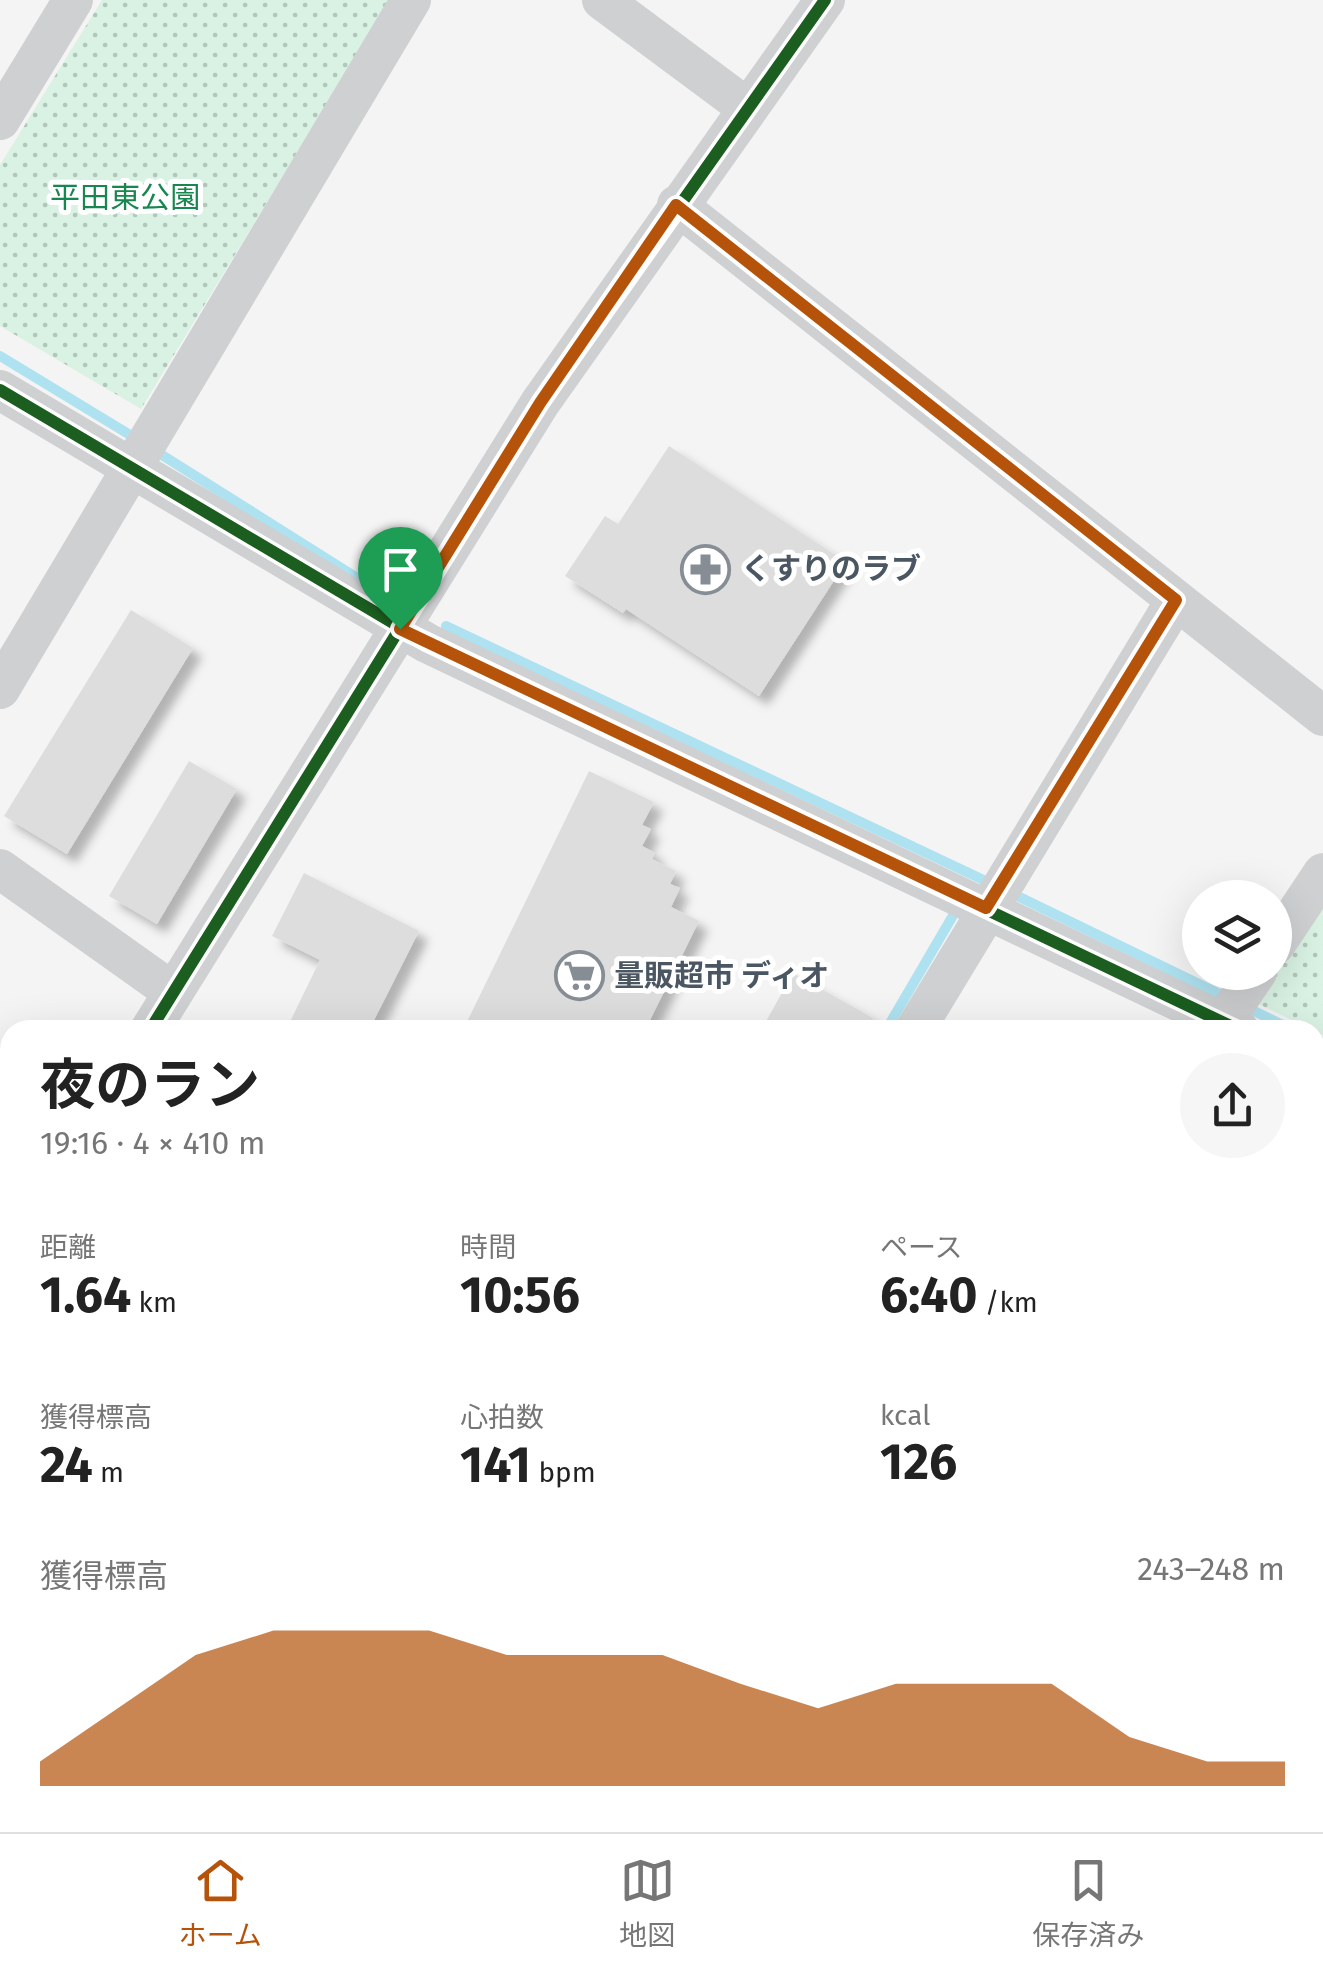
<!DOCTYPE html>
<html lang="ja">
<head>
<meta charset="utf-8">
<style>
	:root { --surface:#fff; --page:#f6f6f6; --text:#222; --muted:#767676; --line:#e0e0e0; --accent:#b45309 }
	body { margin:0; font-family:"Fira Sans","Noto Sans JP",sans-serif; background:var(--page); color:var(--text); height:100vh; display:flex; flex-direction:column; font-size:38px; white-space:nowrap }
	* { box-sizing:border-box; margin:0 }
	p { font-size:32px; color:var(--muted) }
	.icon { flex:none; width:55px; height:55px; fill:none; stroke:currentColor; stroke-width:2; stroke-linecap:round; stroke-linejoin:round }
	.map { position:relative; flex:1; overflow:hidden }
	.drawer { position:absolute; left:0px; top:1020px; width:1325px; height:812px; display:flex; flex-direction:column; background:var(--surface); border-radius:30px 30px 0 0; box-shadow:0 10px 40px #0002 }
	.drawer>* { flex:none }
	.buttons { position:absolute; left:1182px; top:880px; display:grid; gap:20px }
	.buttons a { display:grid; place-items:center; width:110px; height:110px; border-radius:50%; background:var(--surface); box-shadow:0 10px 40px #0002; font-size:50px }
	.pin { position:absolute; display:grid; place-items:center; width:85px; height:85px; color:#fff; margin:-102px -42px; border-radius:50% 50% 50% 0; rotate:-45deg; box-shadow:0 0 10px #0007 }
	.pin .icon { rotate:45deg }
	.round { display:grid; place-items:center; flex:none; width:105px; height:105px; border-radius:52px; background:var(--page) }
	.head { display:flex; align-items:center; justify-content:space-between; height:170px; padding:0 40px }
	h1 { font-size:55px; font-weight:700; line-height:75px }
	.figures { display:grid; grid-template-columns:repeat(3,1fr); gap:15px; height:170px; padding:10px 40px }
	.figures div { display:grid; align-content:center }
	.figures b { font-size:50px; font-weight:700 }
	.figures small { font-size:28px; font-weight:400 }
	.figures p { font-size:28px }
	.chart { height:280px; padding:20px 40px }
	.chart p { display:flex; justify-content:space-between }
	.chart svg { width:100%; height:180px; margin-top:10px; fill:var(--accent); opacity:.7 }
	.tabs { display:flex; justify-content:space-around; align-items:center; height:140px; border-top:2px solid var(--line); background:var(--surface); font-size:28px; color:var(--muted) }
	.tabs a { display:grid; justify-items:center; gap:5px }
	.tabs .on { color:var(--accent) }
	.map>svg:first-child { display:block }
	.park { fill:url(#park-dots) }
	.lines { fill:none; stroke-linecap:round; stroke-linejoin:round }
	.stream { stroke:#aee2f0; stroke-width:10 }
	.building { fill:#ddddde; filter:url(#shadow) }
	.minor { stroke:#ced0d2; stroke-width:40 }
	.cycleway-casing { stroke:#fff; stroke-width:19 }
	.cycleway { stroke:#1b5e20; stroke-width:12 }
	.route-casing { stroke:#fff; stroke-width:20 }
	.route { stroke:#b45309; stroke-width:12 }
	.labels { text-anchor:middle; stroke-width:10; stroke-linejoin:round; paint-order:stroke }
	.park-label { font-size:30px; fill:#17864f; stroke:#fff }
	.poi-label { font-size:30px; font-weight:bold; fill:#4a5661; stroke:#fff; text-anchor:start }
</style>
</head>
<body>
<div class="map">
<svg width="1323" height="1832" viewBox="0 0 1323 1832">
	<defs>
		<pattern id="park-dots" width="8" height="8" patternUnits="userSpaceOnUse" patternTransform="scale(2.5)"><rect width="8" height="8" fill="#d9f2e3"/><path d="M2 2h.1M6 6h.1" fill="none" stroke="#b2c7bb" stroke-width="1.8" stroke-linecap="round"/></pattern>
		<filter id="shadow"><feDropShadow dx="9" dy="9" stdDeviation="5" flood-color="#0004"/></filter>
	</defs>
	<rect width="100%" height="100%" fill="#f4f4f4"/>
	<g class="park">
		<polygon points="102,0 390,0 141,409 0,326 0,165"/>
		<polygon points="1323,892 1323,1035 1248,999"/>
	</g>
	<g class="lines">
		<g class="stream">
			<polyline points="0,356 140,441"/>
			<polyline points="154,450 373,588"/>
			<polyline points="446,626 992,884"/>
			<polyline points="1007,891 1230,999"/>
			<polyline points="1246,1007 1293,1030"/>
			<polyline points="886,1030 958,907"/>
			<polyline points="1315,1041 1323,1044"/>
			<polyline points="415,1832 421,1822"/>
		</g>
	</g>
	<g class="building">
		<polygon points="669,446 846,562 759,696 626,609 623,613 565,576 605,516 618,524"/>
		<polygon points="131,610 193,648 67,854 4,816"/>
		<polygon points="189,761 237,789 157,924 109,896"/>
		<polygon points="589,771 654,802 642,825 651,829 642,846 655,853 652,859 676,871 670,884 680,888 671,907 699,921 645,1030 463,1030"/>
		<polygon points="304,873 419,931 369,1030 286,1030 320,960 272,936"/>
		<polygon points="793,973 873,1018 866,1030 773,1030 764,1025"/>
		<polygon points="1315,1271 1323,1275 1323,1390 1315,1387"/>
	</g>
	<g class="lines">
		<g class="minor">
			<polyline points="602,0 746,107"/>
			<polyline points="0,120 73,0"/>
			<polyline points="677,205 1323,716"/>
			<polyline points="0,390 427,643 1239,1030"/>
			<polyline points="0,689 411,0"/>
			<polyline points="0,869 173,992"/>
			<polyline points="1275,945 1323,873"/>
			<polyline points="1223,1022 1257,972"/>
			<polyline points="150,1030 540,403 825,0"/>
			<polyline points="915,1030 1176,600"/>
			<polyline points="1315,1067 1323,1071"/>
			<polyline points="0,1185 10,1183"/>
			<polyline points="0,1220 10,1219"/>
			<polyline points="0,1279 10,1262"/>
			<polyline points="1315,1462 1323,1468"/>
			<polyline points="1315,1507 1323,1513"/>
			<polyline points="0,1585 10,1584"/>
			<polyline points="1315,1614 1323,1601"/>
			<polyline points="1132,1822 1146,1832"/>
			<polyline points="71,1832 76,1822"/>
			<polyline points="442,1832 448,1822"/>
			<polyline points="811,1832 816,1822"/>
			<polyline points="1184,1832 1190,1822"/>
		</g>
		<defs>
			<g id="cycleway">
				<polyline points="0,390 427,643 1239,1030"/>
				<polyline points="150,1030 540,403 825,0"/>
			</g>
		</defs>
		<use href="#cycleway" class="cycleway-casing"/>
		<use href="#cycleway" class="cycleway"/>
	</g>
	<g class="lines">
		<defs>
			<polygon id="route" points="676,205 1176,600 986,908 400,629 540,403"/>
		</defs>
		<use href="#route" class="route-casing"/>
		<use href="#route" class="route"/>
	</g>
	<defs>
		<symbol id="pharmacy-ring" viewBox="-11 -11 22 22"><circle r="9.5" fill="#fff" stroke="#868d94" stroke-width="1.5"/><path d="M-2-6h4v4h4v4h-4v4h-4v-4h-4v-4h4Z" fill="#868d94"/></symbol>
		<symbol id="supermarket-ring" viewBox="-11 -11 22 22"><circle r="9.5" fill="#fff" stroke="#868d94" stroke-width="1.5"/><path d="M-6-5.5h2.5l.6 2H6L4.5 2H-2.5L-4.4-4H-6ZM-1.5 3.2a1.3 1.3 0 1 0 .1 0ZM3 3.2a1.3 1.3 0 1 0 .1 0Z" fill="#868d94"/></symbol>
	</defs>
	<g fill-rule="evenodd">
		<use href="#pharmacy-ring" x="678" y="542" width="55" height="55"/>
		<use href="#supermarket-ring" x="552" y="948" width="55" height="55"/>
	</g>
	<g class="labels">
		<g class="park-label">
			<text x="125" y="208">平田東公園</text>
		</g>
		<g class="poi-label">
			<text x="741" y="579">くすりのラブ</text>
			<text x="614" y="986">量販超市 ディオ</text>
		</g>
	</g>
</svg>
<div class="buttons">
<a><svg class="icon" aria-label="layers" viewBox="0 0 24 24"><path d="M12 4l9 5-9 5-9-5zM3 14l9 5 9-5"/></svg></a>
</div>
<div class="pin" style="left:400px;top:629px;background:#1e9e55"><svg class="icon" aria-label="arrive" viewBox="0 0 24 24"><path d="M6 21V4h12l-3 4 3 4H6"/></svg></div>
<section class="drawer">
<div class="head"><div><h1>夜のラン</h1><p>19:16 · 4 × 410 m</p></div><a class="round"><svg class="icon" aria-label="share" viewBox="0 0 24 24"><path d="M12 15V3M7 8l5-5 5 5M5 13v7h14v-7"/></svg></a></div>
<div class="figures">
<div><p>距離</p><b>1.64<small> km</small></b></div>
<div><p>時間</p><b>10:56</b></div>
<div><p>ペース</p><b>6:40<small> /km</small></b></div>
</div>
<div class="figures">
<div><p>獲得標高</p><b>24<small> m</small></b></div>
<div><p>心拍数</p><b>141<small> bpm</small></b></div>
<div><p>kcal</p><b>126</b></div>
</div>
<div class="chart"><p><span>獲得標高</span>243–248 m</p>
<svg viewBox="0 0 160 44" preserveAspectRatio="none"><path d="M0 44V38L10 25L20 12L30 6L40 6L50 6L60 12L70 12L80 12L90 19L100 25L110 19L120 19L130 19L140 32L150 38L160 38V44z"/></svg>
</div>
</section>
</div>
<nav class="tabs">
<a class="on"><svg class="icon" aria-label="home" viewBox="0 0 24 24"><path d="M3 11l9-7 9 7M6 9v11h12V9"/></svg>ホーム</a>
<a><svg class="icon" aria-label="map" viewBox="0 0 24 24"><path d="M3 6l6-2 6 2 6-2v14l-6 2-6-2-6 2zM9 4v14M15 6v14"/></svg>地図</a>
<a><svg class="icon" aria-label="saved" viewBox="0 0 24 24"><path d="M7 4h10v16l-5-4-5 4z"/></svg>保存済み</a>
</nav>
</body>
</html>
